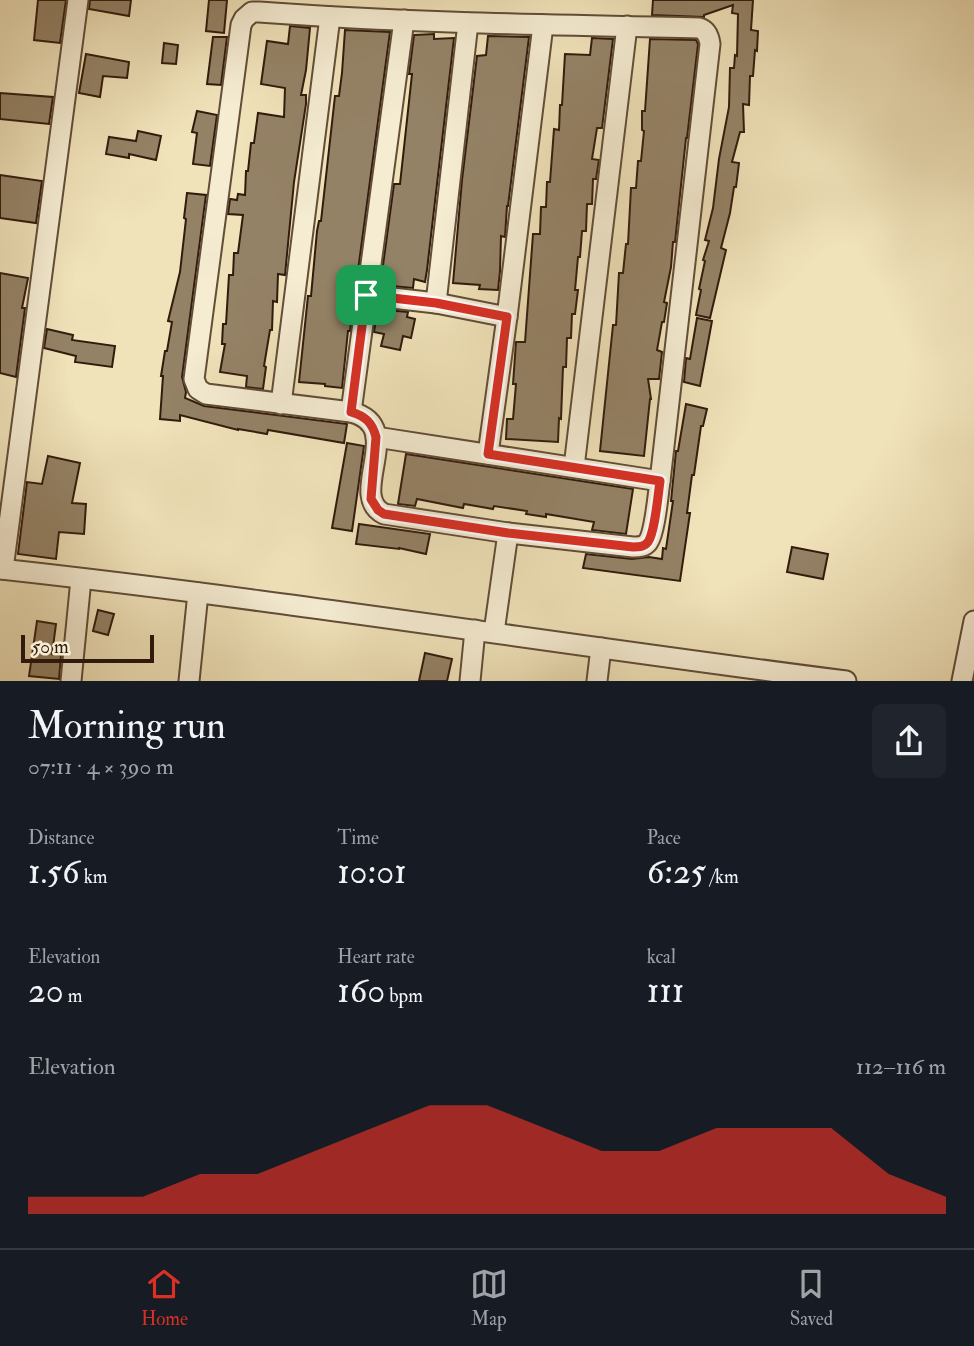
<!DOCTYPE html>
<html lang="en">
<head>
<meta charset="utf-8">
<style>
	:root { --surface:#171b24; --page:#20242c; --text:#f1f3f6; --muted:#9ea1a6; --line:#363941; --accent:#d93025 }
	body { margin:0; font-family:"IM FELL Double Pica",serif; background:var(--page); color:var(--text); height:100vh; display:flex; flex-direction:column; font-size:26px; white-space:nowrap }
	* { box-sizing:border-box; margin:0 }
	p { font-size:23px; color:var(--muted) }
	.icon { flex:none; width:38px; height:38px; fill:none; stroke:currentColor; stroke-width:2; stroke-linecap:round; stroke-linejoin:round }
	.map { position:relative; height:681px; overflow:hidden }
	.drawer { display:flex; flex-direction:column; background:var(--surface); flex:1 }
	.drawer>* { flex:none }
	.scale { position:absolute; left:21px; bottom:18px; width:133px; box-sizing:border-box; padding-left:7px; border:4px solid #311b0d; border-top:0; font-size:19px; line-height:24px; white-space:nowrap; color:#311b0d; -webkit-text-stroke:5px #f5ecd2; paint-order:stroke }
	.pin { position:absolute; display:grid; place-items:center; width:60px; height:60px; color:#fff; margin:-30px; border-radius:14px; box-shadow:0 4px 10px #0006 }
	.round { display:grid; place-items:center; flex:none; width:74px; height:74px; border-radius:10px; background:var(--page) }
	.head { display:flex; align-items:center; justify-content:space-between; height:119px; padding:0 28px }
	h1 { font-size:38px; font-weight:600; line-height:52px }
	.metrics { display:grid; grid-template-columns:repeat(3,1fr); gap:10px; height:119px; padding:7px 28px }
	.metrics div { display:grid; align-content:center }
	.metrics b { font-size:35px; font-weight:600 }
	.metrics small { font-size:19px; font-weight:400 }
	.metrics p { font-size:19px }
	.chart { height:196px; padding:14px 28px }
	.chart p { display:flex; justify-content:space-between }
	.chart svg { width:100%; height:126px; margin-top:7px; fill:var(--accent); opacity:.7 }
	.menu { display:flex; justify-content:space-around; align-items:center; height:98px; border-top:2px solid var(--line); background:var(--surface); font-size:19px; color:var(--muted) }
	.menu a { display:grid; justify-items:center; gap:4px }
	.menu .selected { color:var(--accent) }
	.map>svg:first-child { display:block }
	.building { fill:#948266; stroke:#311b0d; stroke-width:2 }
	.lines { fill:none; stroke-linecap:round; stroke-linejoin:round }
	.minor-casing { stroke:#614d38; stroke-width:23 }
	.minor { stroke:#f5ecd2; stroke-width:19 }
	.route-casing { stroke:#fff; stroke-width:14 }
	.route { stroke:#d93025; stroke-width:9 }
</style>
</head>
<body>
<div class="map">
<svg width="974" height="681" viewBox="0 0 974 681">
	<rect width="100%" height="100%" fill="#f0e2b9"/>
	<filter id="stains"><feTurbulence type="fractalNoise" baseFrequency=".00286" numOctaves="4"/><feColorMatrix values="0 0 0 0 .2 0 0 0 0 .09 0 0 0 0 .02 0 0 0 .5 -.17"/></filter>
	<radialGradient id="worn" r=".72"><stop offset=".6" stop-color="#630" stop-opacity="0"/><stop offset="1" stop-color="#630" stop-opacity=".3"/></radialGradient>
	<g class="building">
		<polygon points="38,0 66,0 60,43 34,40"/>
		<polygon points="90,0 131,0 129,16 89,9"/>
		<polygon points="209,0 227,0 224,33 206,31"/>
		<polygon points="653,0 753,0 751,30 758,31 757,51 755,50 753,76 750,76 749,105 743,104 744,132 740,132 732,162 739,163 736,187 734,187 730,213 721,248 726,250 710,318 696,315 701,290 699,289 705,261 703,260 709,241 705,240 713,208 719,159 729,107 730,68 734,68 735,55 737,56 738,14 732,13 733,5 704,15 704,17 652,15"/>
		<polygon points="290,26 310,28 306,70 301,95 306,95 306,104 294,182 285,275 278,274 277,302 273,301 272,330 270,330 264,366 266,367 263,389 246,387 247,376 220,372 225,344 222,344 223,324 226,324 229,275 233,275 234,253 238,253 243,215 228,214 230,199 237,200 238,194 245,195 246,171 248,171 251,143 254,143 258,113 284,117 285,88 261,84 267,41 288,44"/>
		<polygon points="345,30 390,32 357,278 355,278 354,299 350,331 348,331 342,388 325,386 325,384 299,382 308,296 311,296 317,231 319,221 321,221 335,96 339,96 342,73"/>
		<polygon points="434,34 434,39 454,38 427,270 425,282 414,279 413,288 391,286 385,284 385,281 381,280 394,184 400,184 412,74 409,74 414,35"/>
		<polygon points="488,36 529,37 508,206 507,206 505,237 501,236 500,271 498,290 479,289 480,285 453,283 462,180 477,56 486,55"/>
		<polygon points="213,37 227,37 221,85 207,84"/>
		<polygon points="592,38 613,39 602,128 597,128 592,159 599,160 596,179 593,179 592,204 587,204 586,231 582,231 580,257 578,257 575,290 578,290 575,314 572,314 571,338 567,338 566,367 563,367 561,419 559,418 558,442 506,439 507,419 513,419 516,384 513,384 516,342 525,342 533,234 540,234 541,207 546,207 547,182 550,182 554,129 559,130 560,105 562,105 565,54 590,55"/>
		<polygon points="650,39 696,40 698,44 687,138 686,138 675,242 673,242 671,267 664,302 667,303 664,322 662,322 657,350 662,352 659,379 648,379 651,399 650,399 644,456 600,451 613,325 616,325 619,273 623,273 626,244 628,244 631,188 636,188 638,161 641,161 644,131 642,130 642,111 645,111"/>
		<polygon points="164,43 178,45 176,64 162,63"/>
		<polygon points="86,54 129,62 127,78 103,76 100,97 79,93"/>
		<polygon points="0,93 53,97 49,124 0,119"/>
		<polygon points="197,111 217,115 210,166 193,164 197,133 192,132"/>
		<polygon points="138,131 161,136 156,160 129,154 129,158 106,154 109,137 136,141"/>
		<polygon points="0,175 42,181 36,223 0,218"/>
		<polygon points="187,193 206,195 182,377 186,392 185,398 204,406 347,424 344,443 268,430 267,434 238,429 238,430 180,415 180,421 160,419 163,376 161,376 165,351 167,351 172,322 168,321 180,272 186,219 184,218"/>
		<polygon points="0,273 28,278 22,308 25,308 16,377 0,373"/>
		<polygon points="386,310 408,312 407,317 415,319 411,338 403,336 400,350 381,346 384,334 374,332 377,313 385,315"/>
		<polygon points="697,318 712,321 700,386 684,382 686,358 690,359"/>
		<polygon points="47,329 73,335 72,340 115,346 112,367 75,362 76,356 44,348"/>
		<polygon points="686,404 707,409 703,426 701,426 694,475 692,475 687,513 690,513 680,581 583,568 586,554 632,559 649,557 662,559 663,548 666,549 673,501 671,501 676,451 678,451"/>
		<polygon points="347,443 364,446 352,531 332,528"/>
		<polygon points="406,454 633,489 626,534 592,530 594,522 546,514 546,517 526,514 527,511 494,506 493,509 464,504 463,508 417,499 415,506 398,504"/>
		<polygon points="48,456 80,463 72,503 86,504 84,534 59,532 56,559 18,554 27,482 42,484"/>
		<polygon points="359,524 430,534 426,554 399,548 399,549 356,544"/>
		<polygon points="792,547 828,554 823,579 787,572"/>
		<polygon points="98,610 114,614 108,635 93,631"/>
		<polygon points="37,621 56,624 52,654 61,655 59,679 29,676"/>
		<polygon points="425,653 452,659 447,681 419,681"/>
	</g>
	<g class="lines">
		<defs>
			<g id="minor">
				<path d="M252,12h7c146,11 293,13 440,16 8,2 10,9 11,16l-50,437c-2,14 -5,51 -12,61 -4,5 -9,5 -15,5l-125,-14 -124,-19c-38,-19 24,-88 -33,-102l-145,-18 -8,-5 -4,-10 47,-354 3,-6z"/>
				<polyline points="366,295 436,303 507,317"/>
				<polyline points="436,303 468,23"/>
				<polyline points="281,404 330,17"/>
				<polyline points="351,412 404,20"/>
				<polyline points="376,437 660,481"/>
				<polyline points="488,454 507,317 543,25"/>
				<polyline points="574,467 627,26"/>
				<path d="M0,569c283,31 564,76 846,112"/>
				<polyline points="3,569 78,0"/>
				<polyline points="494,632 508,533"/>
				<polyline points="71,681 81,579"/>
				<polyline points="189,681 198,593"/>
				<polyline points="470,681 475,630"/>
				<polyline points="597,681 601,648"/>
				<polyline points="962,681 974,621"/>
			</g>
		</defs>
		<use href="#minor" class="minor-casing"/>
		<use href="#minor" class="minor"/>
	</g>
	<g class="lines">
		<defs>
			<path id="route" d="M366,295l70,8 71,14 -19,137 172,27c-2,14 -5,51 -12,61 -4,5 -9,5 -15,5l-125,-14 -124,-19 -6,-4 -7,-11 5,-62c-4,-15 -11,-21 -25,-25z"/>
		</defs>
		<use href="#route" class="route-casing"/>
		<use href="#route" class="route"/>
	</g>
	<rect width="100%" height="100%" filter="url(#stains)"/>
	<rect width="100%" height="100%" fill="url(#worn)"/>
</svg>
<div class="scale">50 m</div>
<div class="pin" style="left:366px;top:295px;background:#1e9e55"><svg class="icon" aria-label="arrive" viewBox="0 0 24 24"><path d="M6 21V4h12l-3 4 3 4H6"/></svg></div>
</div>
<section class="drawer">
<div class="head"><div><h1>Morning run</h1><p>07:11 · 4 × 390 m</p></div><a class="round"><svg class="icon" aria-label="share" viewBox="0 0 24 24"><path d="M12 15V3M7 8l5-5 5 5M5 13v7h14v-7"/></svg></a></div>
<div class="metrics">
<div><p>Distance</p><b>1.56<small> km</small></b></div>
<div><p>Time</p><b>10:01</b></div>
<div><p>Pace</p><b>6:25<small> /km</small></b></div>
</div>
<div class="metrics">
<div><p>Elevation</p><b>20<small> m</small></b></div>
<div><p>Heart rate</p><b>160<small> bpm</small></b></div>
<div><p>kcal</p><b>111</b></div>
</div>
<div class="chart"><p><span>Elevation</span>112–116 m</p>
<svg viewBox="0 0 160 44" preserveAspectRatio="none"><path d="M0 44V38L10 38L20 38L30 30L40 30L50 22L60 14L70 6L80 6L90 14L100 22L110 22L120 14L130 14L140 14L150 30L160 38V44z"/></svg>
</div>
</section>
<nav class="menu">
<a class="selected"><svg class="icon" aria-label="home" viewBox="0 0 24 24"><path d="M3 11l9-7 9 7M6 9v11h12V9"/></svg>Home</a>
<a><svg class="icon" aria-label="map" viewBox="0 0 24 24"><path d="M3 6l6-2 6 2 6-2v14l-6 2-6-2-6 2zM9 4v14M15 6v14"/></svg>Map</a>
<a><svg class="icon" aria-label="saved" viewBox="0 0 24 24"><path d="M7 4h10v16l-5-4-5 4z"/></svg>Saved</a>
</nav>
</body>
</html>
